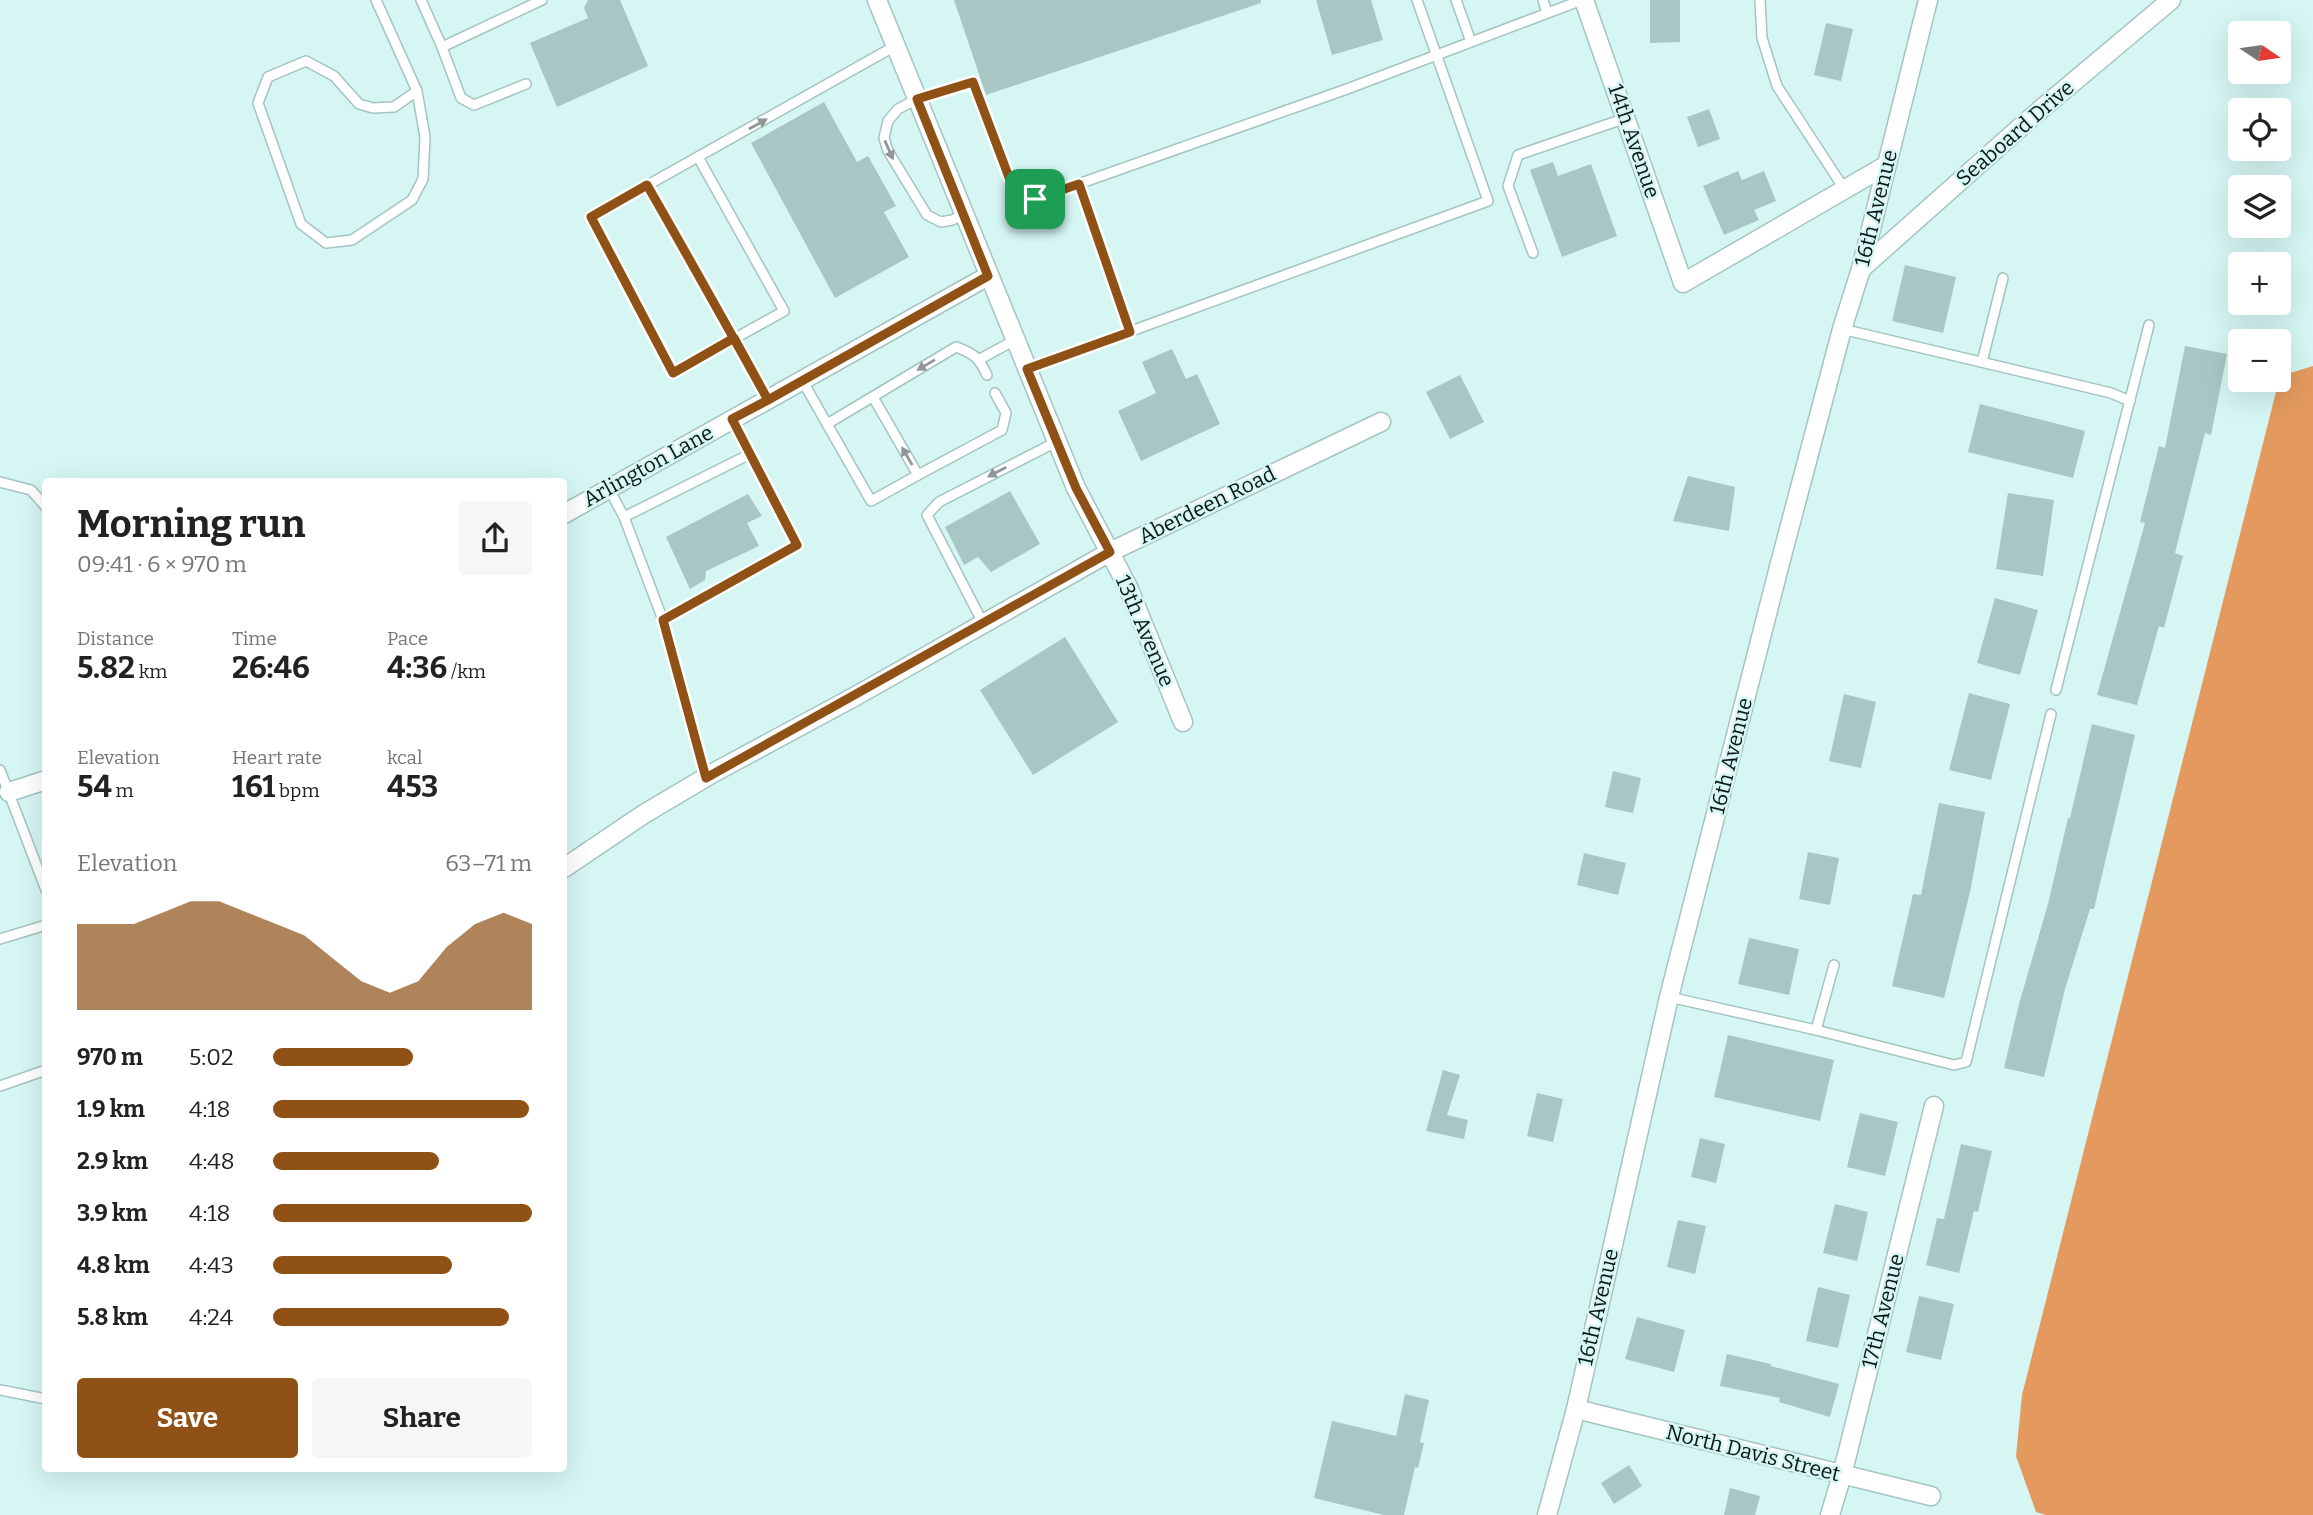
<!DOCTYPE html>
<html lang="en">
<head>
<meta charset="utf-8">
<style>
	:root { --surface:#fff; --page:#f6f6f6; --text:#222; --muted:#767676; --accent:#8f5115 }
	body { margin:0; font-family:Bitter,serif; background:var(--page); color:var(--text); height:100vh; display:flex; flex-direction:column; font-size:26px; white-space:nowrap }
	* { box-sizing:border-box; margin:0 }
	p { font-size:23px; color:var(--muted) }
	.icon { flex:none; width:38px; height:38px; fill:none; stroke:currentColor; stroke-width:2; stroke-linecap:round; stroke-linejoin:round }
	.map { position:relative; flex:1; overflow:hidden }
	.details { position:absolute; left:42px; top:478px; width:525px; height:994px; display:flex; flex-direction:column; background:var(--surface); border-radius:7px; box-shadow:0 7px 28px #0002 }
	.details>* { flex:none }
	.needle { width:46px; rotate:103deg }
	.fabs { position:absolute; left:2228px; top:21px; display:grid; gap:14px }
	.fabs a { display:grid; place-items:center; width:63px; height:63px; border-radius:7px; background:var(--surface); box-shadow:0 7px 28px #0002; font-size:35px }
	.pin { position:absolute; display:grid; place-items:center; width:60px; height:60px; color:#fff; margin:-30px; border-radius:14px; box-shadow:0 4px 10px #0006 }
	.round { display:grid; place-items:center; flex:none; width:74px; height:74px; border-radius:7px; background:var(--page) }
	.head { display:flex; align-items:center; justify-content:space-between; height:119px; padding:0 35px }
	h1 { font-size:38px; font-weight:700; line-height:52px }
	.figures { display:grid; grid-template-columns:repeat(3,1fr); gap:10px; height:119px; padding:7px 35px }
	.figures div { display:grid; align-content:center }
	.figures b { font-size:30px; font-weight:700 }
	.figures small { font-size:19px; font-weight:400 }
	.figures p { font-size:19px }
	.chart { height:196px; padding:14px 35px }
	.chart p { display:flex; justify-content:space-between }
	.chart svg { width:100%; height:126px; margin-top:7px; fill:var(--accent); opacity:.7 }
	.action { display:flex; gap:14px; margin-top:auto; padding:14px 35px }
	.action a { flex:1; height:80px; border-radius:7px; background:var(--accent); color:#fff; font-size:28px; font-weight:700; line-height:80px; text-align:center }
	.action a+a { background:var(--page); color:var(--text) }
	ul { padding:0 35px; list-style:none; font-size:23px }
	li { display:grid; grid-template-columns:112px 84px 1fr; align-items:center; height:52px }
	li i { height:18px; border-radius:9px; background:var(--accent) }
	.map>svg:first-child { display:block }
	.water { fill:#e49a5e }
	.building { fill:#a8c7c4 }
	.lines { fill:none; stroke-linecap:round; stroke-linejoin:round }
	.lane-casing { stroke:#a4c4c0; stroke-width:12 }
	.street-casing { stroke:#a4c4c0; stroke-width:21 }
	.lane { stroke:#fff; stroke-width:9 }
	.street { stroke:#fff; stroke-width:18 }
	.oneway { fill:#919696 }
	.route-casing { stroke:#fff; stroke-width:14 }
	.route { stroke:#8f5115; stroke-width:9 }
	.labels { text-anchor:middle; stroke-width:5; stroke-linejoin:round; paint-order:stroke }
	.street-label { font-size:21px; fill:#0a1615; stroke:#d6f6f3 }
</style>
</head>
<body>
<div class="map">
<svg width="2313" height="1515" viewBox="0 0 2313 1515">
	<rect width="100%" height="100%" fill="#d6f6f3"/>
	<polygon class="water" points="2313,366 2313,1515 2046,1515 2036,1512 2016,1456 2022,1395 2280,376"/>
	<g class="building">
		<polygon points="588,0 620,0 648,66 557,107 530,43 588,18 584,8"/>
		<polygon points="954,0 1261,0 1261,3 986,95"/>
		<polygon points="1316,0 1371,0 1383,40 1332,55"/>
		<polygon points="1650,0 1680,0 1680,42 1650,43"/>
		<polygon points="1826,23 1853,29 1841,81 1814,75"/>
		<polygon points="824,102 857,162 868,156 896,206 884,212 909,257 835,298 751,143"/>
		<polygon points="1709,109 1720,139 1698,147 1687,117"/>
		<polygon points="1553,162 1558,176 1591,164 1617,236 1562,257 1530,170"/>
		<polygon points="1738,171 1742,180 1764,171 1776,201 1754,210 1759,220 1724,235 1703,186"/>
		<polygon points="1905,265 1956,277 1943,333 1892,321"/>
		<polygon points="2185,346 2227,354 2211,435 2205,433 2175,553 2183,556 2164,628 2159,626 2137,705 2097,695 2145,523 2140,522 2159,446 2165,448"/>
		<polygon points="1172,349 1186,379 1197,374 1220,424 1141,461 1118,411 1156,393 1142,362"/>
		<polygon points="1460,375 1484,422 1450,439 1426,392"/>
		<polygon points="1980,404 2085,431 2073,478 1968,452"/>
		<polygon points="1688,476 1735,487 1729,531 1673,521"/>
		<polygon points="1010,491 1040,544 991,572 978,557 964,565 945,527"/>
		<polygon points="2008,493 2054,500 2043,576 1996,569"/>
		<polygon points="748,494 762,516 747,523 759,546 706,571 705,580 690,589 666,537"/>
		<polygon points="1995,598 2038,610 2020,675 1977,663"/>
		<polygon points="1065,637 1118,722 1033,775 980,690"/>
		<polygon points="1969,693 2010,704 1991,780 1949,770"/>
		<polygon points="1844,694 1876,702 1861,768 1829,761"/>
		<polygon points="2092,724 2135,735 2094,909 2090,909 2065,989 2044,1077 2004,1068 2019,1004 2048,904 2068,818 2070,818"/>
		<polygon points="1613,771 1641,778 1633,813 1605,807"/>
		<polygon points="1939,803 1985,812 1970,892 1944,998 1892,986 1913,894 1921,895"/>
		<polygon points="1808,852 1839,858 1830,905 1799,899"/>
		<polygon points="1584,853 1626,863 1618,895 1577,885"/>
		<polygon points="1749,938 1799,949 1789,995 1738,984"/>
		<polygon points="1728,1035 1834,1060 1820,1121 1714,1097"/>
		<polygon points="1443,1070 1460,1075 1447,1115 1468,1120 1464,1139 1426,1131"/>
		<polygon points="1537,1093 1563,1099 1553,1142 1527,1136"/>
		<polygon points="1860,1113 1898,1122 1885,1176 1847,1167"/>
		<polygon points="1700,1138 1725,1144 1716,1183 1691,1177"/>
		<polygon points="1961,1144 1992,1151 1978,1212 1974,1211 1959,1273 1926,1265 1937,1218 1944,1219"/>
		<polygon points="1835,1204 1868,1212 1857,1261 1823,1253"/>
		<polygon points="1678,1220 1706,1226 1695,1274 1667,1267"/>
		<polygon points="1818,1287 1850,1295 1838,1348 1806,1341"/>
		<polygon points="1919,1296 1954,1304 1941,1360 1906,1352"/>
		<polygon points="1637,1317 1685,1330 1674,1372 1625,1359"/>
		<polygon points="1727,1354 1771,1364 1771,1366 1839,1384 1830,1417 1779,1402 1780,1398 1720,1386"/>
		<polygon points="1405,1394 1429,1400 1420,1442 1424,1443 1418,1468 1415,1467 1404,1515 1384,1515 1314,1498 1332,1421 1396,1436"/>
		<polygon points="1629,1465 1642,1486 1614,1504 1601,1483"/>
		<polygon points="1730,1488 1760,1496 1755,1515 1724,1515"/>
	</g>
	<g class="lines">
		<defs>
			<g id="lane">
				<polyline points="376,0 417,91 425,137 423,179 412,200 352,240 326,243 301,224 258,103 268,77 306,61 334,76 359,104 373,108 394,107 417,91"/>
				<polyline points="421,0 442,47 542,0"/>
				<polyline points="1456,0 1471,42"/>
				<polyline points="1543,0 1547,13"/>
				<polyline points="1760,0 1762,38 1777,86 1845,190"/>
				<polyline points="442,47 461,98 474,105 526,84"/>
				<polyline points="698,157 784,311 673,373 591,217 895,46"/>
				<polyline points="1079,184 1130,332"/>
				<polyline points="647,185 768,400"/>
				<path d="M965,214l-13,6 -11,2 -14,-7 -39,-64 -4,-13 4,-17 10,-12 19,-10 56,-18 37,99c7,12 12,17 26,19l311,-110 235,-89"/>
				<polyline points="1533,253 1508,186 1518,155 1626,118"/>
				<polyline points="1842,329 2111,393 2130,401"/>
				<polyline points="980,359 1015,340"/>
				<polyline points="1982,362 2003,278"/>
				<polyline points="1027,369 1488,201 1417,0"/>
				<polyline points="802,380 827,424"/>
				<polyline points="873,397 918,475 1002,430 1006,413 995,393"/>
				<path d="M918,475l-47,26 -44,-77 129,-77c19,7 23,11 31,28"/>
				<polyline points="0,482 31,490 46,507"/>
				<polyline points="609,489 624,517 663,620 797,545 732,419"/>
				<polyline points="624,517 750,454"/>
				<polyline points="663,620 706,777"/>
				<polyline points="983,623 927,515 939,502 1058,441"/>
				<polyline points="2056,690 2149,325"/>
				<polyline points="0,770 46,890"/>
				<polyline points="0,939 46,925"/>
				<polyline points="1669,997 1816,1030 1954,1065 1966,1062 2051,714"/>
				<polyline points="1816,1030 1834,965"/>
				<polyline points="0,1086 46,1070"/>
				<polyline points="0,1390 46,1399"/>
			</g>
			<g id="street">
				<polyline points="877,0 1076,488 1128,587 1183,722"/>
				<polyline points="1584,0 1683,283 1885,166"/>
				<polyline points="1861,269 2033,116 2171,0"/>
				<polyline points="564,514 988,276"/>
				<polyline points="9,792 46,780"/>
				<polyline points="564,868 644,814 713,773 854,697 1110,552 1381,422"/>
				<polyline points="1576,1409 1931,1496"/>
				<polyline points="1547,1515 1576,1409 1669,997 1779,567 1842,329 1861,269 1928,0"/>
				<polyline points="1830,1515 1842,1475 1934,1106"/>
			</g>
		</defs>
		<use href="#lane" class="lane-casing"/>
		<use href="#street" class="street-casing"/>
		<use href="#lane" class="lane"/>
		<use href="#street" class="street"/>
	</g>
	<defs><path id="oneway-solid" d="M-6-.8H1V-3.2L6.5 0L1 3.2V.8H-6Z" transform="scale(1.75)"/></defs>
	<g class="oneway">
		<use href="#oneway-solid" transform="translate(758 124) rotate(-29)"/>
		<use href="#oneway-solid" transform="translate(889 150) rotate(66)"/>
		<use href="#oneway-solid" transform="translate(926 365) rotate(149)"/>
		<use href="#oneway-solid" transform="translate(907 456) rotate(-120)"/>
		<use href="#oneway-solid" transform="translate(997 472) rotate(153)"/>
	</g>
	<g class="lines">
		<defs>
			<path id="route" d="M1035,199c-13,-2 -18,-7 -25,-19l-37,-98 -56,17 71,177 -220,124c-40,-72 -80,-144 -121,-215l-56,32 82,156 61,-35 34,62 -36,19 65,126 -134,75 43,158 404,-226 -34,-64 -49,-119 103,-37 -51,-148 -44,15"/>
		</defs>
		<use href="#route" class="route-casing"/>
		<use href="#route" class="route"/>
	</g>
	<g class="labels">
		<g class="street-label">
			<text transform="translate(2015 133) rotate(-41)" y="7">Seaboard Drive</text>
			<text transform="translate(1634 141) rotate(71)" y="7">14th Avenue</text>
			<text transform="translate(1876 208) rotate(-76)" y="7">16th Avenue</text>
			<text transform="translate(648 466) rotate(-29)" y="7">Arlington Lane</text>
			<text transform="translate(1207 505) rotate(-26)" y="7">Aberdeen Road</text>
			<text transform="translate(1145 631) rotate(67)" y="7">13th Avenue</text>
			<text transform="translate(1731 756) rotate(-76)" y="7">16th Avenue</text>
			<text transform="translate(1598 1307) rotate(-77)" y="7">16th Avenue</text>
			<text transform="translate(1883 1311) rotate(-76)" y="7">17th Avenue</text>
			<text transform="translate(1753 1453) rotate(14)" y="7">North Davis Street</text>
		</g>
	</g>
</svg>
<div class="fabs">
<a><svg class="needle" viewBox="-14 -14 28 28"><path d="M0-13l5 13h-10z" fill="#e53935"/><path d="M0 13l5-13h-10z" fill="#767676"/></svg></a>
<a><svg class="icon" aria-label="locate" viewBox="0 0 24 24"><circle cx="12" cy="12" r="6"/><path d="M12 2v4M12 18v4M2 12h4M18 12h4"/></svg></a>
<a><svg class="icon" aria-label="layers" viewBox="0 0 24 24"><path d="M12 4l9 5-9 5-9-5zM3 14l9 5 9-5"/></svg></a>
<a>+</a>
<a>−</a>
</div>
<div class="pin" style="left:1035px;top:199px;background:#1e9e55"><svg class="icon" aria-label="arrive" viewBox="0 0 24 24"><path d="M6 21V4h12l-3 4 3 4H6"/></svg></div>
<section class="details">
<div class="head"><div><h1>Morning run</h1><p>09:41 · 6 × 970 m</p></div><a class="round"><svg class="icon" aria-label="share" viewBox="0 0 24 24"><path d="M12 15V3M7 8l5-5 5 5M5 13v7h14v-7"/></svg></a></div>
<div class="figures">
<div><p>Distance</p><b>5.82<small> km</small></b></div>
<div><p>Time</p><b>26:46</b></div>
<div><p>Pace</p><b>4:36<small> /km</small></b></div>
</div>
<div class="figures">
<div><p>Elevation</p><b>54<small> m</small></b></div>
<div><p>Heart rate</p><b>161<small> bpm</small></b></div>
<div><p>kcal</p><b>453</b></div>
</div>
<div class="chart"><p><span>Elevation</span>63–71 m</p>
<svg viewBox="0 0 160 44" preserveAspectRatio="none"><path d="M0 44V14L10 14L20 14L30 10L40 6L50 6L60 10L70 14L80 18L90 26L100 34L110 38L120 34L130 22L140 14L150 10L160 14V44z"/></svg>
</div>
<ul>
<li><b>970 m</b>5:02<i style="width:54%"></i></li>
<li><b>1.9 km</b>4:18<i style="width:99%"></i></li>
<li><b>2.9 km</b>4:48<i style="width:64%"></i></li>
<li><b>3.9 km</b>4:18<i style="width:100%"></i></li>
<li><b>4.8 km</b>4:43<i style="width:69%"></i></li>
<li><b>5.8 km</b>4:24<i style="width:91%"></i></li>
</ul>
<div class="action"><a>Save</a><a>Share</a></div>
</section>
</div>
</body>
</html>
